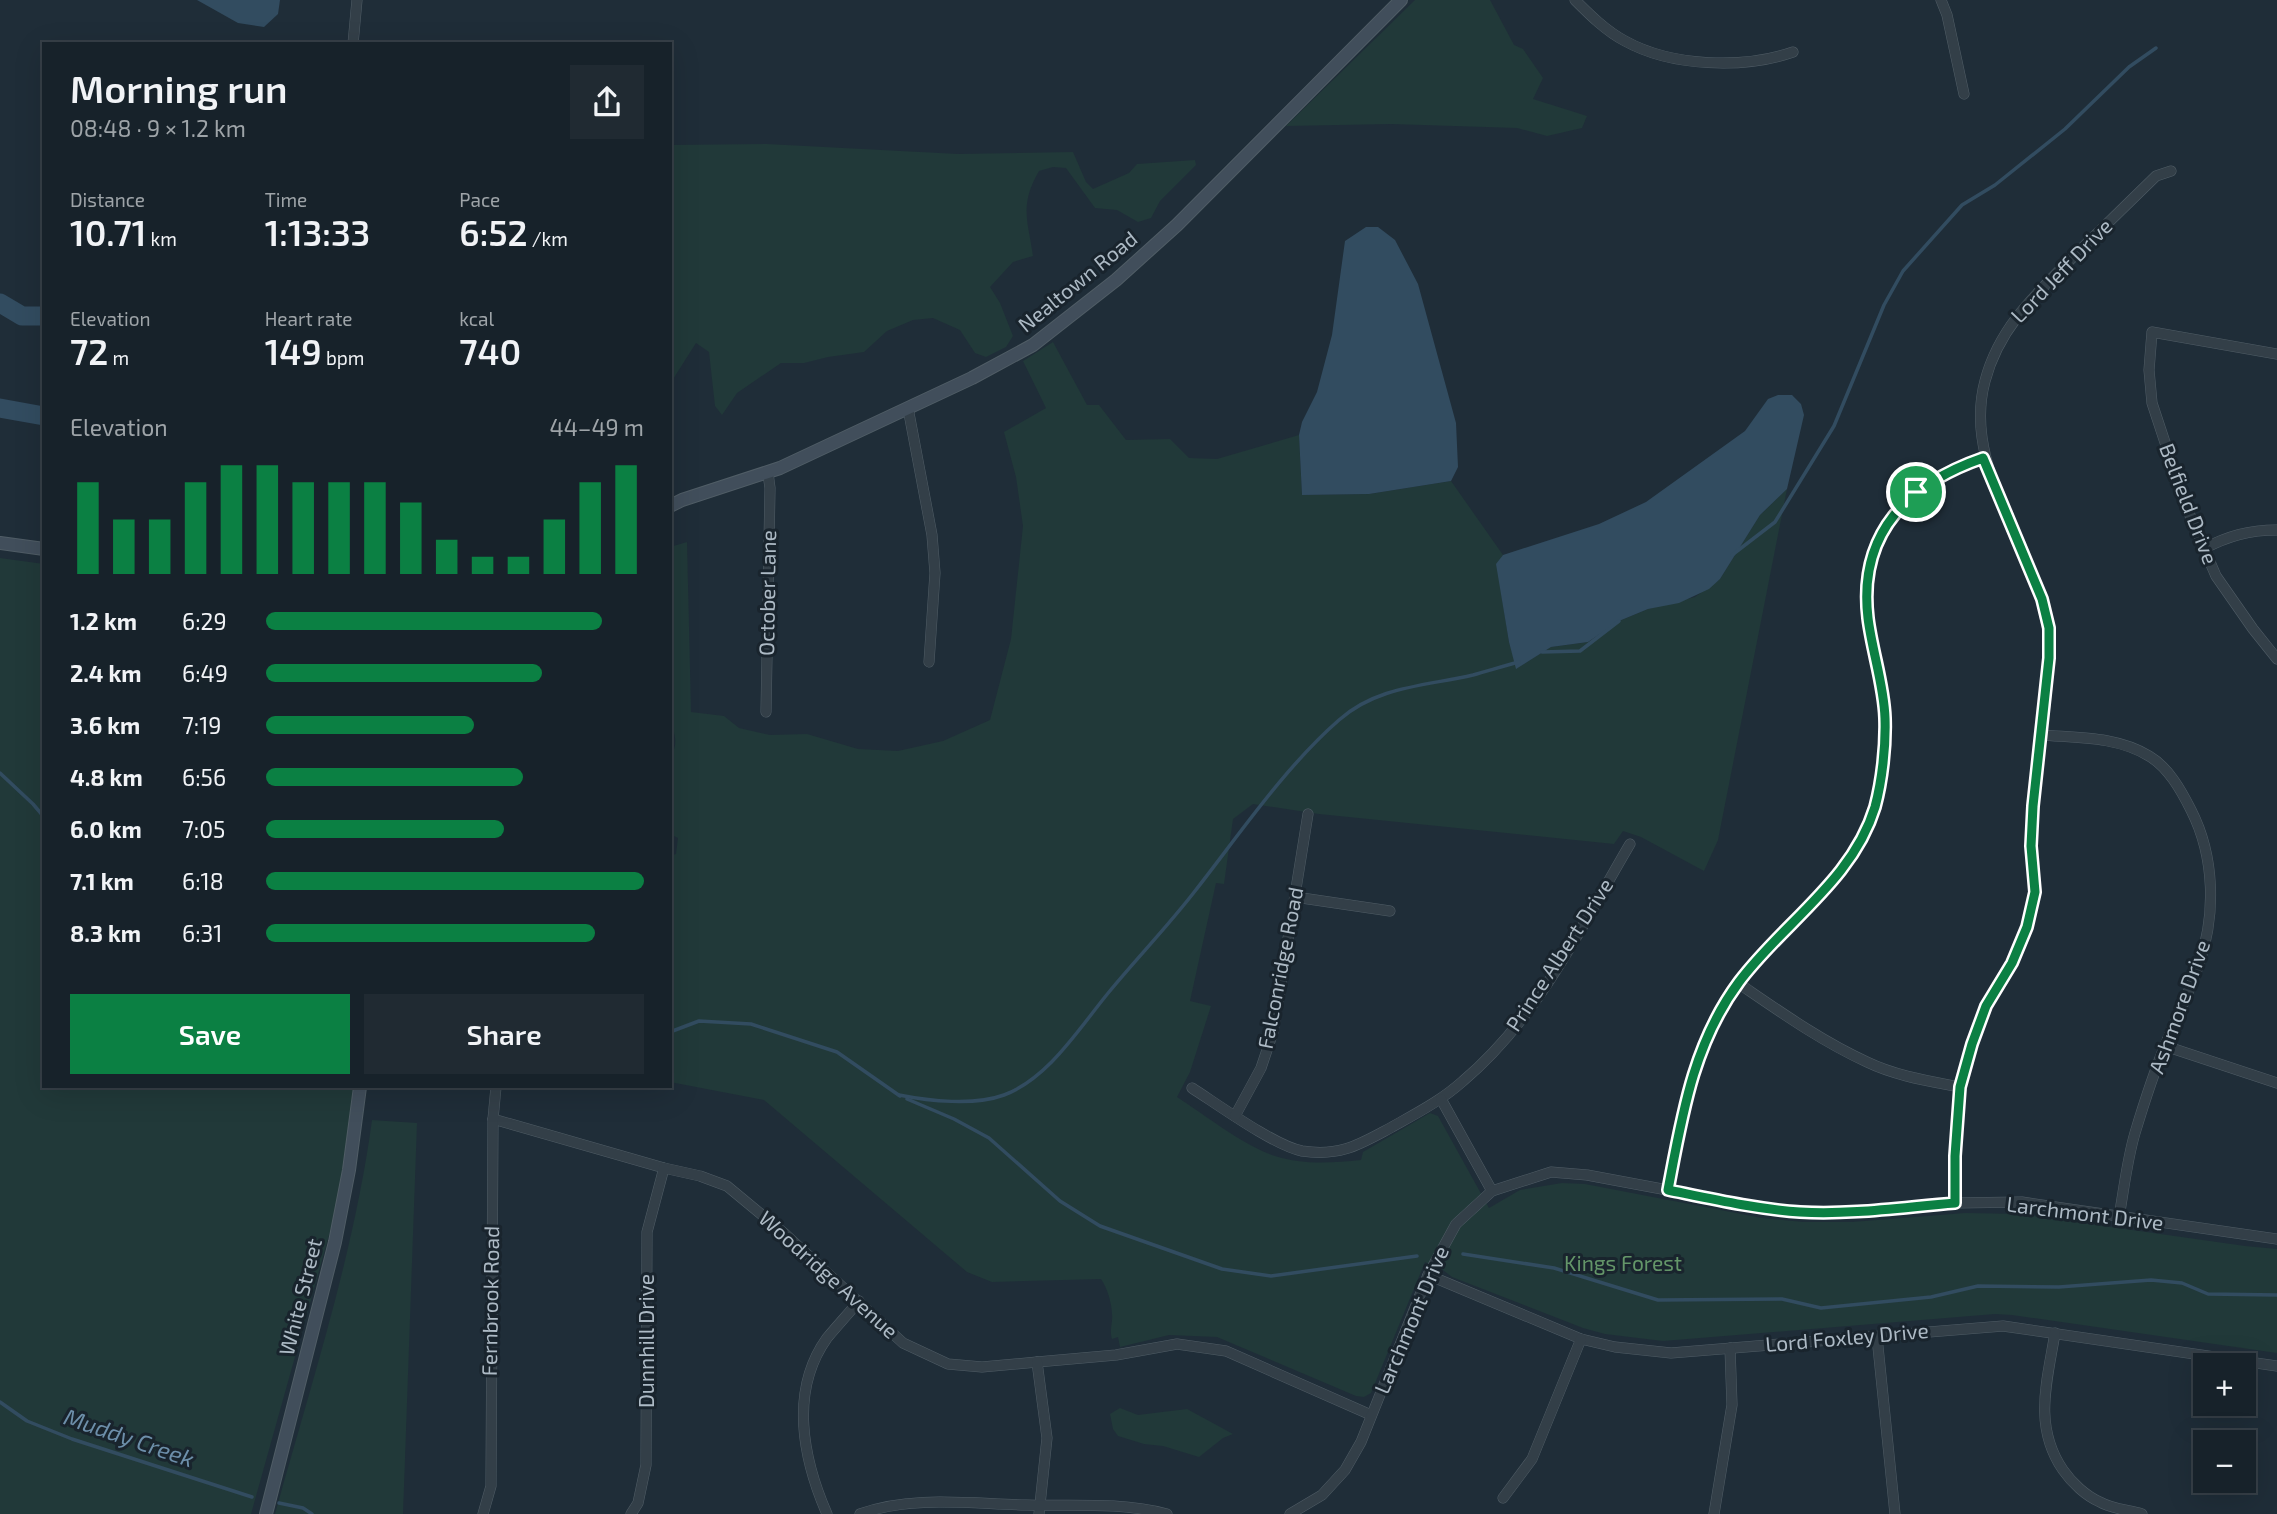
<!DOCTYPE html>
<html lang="en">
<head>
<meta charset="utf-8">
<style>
	:root { --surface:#17222a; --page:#202a32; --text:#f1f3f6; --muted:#9ea4a8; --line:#363f47; --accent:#0b8043 }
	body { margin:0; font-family:"Exo 2",sans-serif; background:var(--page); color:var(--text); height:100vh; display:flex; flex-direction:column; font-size:26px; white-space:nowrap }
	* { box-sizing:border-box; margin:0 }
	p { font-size:23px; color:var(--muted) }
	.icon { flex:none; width:38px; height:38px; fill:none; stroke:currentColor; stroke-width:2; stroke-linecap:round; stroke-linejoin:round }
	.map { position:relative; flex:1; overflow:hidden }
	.side { position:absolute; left:42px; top:42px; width:630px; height:1046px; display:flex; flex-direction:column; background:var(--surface); border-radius:0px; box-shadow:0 7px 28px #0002,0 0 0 2px var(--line) }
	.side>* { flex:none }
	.fabs { position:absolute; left:2193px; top:1353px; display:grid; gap:14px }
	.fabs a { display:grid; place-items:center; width:63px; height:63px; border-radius:0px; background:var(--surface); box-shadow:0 7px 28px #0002,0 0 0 2px var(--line); font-size:35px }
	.pin { position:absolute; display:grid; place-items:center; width:60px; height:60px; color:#fff; margin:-30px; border:4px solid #fff; border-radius:50%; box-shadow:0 2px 7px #0007 }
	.round { display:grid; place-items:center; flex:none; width:74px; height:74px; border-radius:0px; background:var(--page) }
	.overview { display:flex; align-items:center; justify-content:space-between; height:119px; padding:0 28px }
	h1 { font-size:38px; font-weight:600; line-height:52px }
	.stats { display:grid; grid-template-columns:repeat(3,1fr); gap:10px; height:119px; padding:7px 28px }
	.stats div { display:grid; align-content:center }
	.stats b { font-size:35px; font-weight:600 }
	.stats small { font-size:19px; font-weight:400 }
	.stats p { font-size:19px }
	.chart { height:196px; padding:14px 28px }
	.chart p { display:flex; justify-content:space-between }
	.chart svg { width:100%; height:126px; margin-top:7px; stroke:var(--accent); stroke-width:6 }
	.primary-button { display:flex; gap:14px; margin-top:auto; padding:14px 28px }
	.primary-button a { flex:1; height:80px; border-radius:0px; background:var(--accent); color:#fff; font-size:28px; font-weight:600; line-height:80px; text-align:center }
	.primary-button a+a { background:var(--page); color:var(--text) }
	ul { padding:0 28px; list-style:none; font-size:23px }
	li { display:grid; grid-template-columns:112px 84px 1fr; align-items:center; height:52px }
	li i { height:18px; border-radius:9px; background:var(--accent) }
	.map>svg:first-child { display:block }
	.green { fill:#213939 }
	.water { fill:#324c60 }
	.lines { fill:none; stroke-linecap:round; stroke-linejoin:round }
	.stream { stroke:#324c60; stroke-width:3.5 }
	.river { stroke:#324c60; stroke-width:19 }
	.street-casing { stroke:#505d66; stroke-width:11 }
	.secondary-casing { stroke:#505d66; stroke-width:14 }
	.street { stroke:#333f48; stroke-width:10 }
	.secondary { stroke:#414e5b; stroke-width:12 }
	.route-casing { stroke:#fff; stroke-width:14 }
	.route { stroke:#0b8043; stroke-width:9 }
	.labels { text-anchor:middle; stroke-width:6; stroke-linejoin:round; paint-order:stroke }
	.street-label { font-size:21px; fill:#adbac5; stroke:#19242d }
	.park-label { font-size:21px; fill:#649669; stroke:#19242d }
	.water-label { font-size:23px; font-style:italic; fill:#6d8faa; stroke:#19242d }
</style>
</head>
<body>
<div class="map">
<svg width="2277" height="1514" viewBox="0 0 2277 1514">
	<rect width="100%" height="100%" fill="#1f2d38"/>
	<g class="green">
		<polygon points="1415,0 1490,0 1514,45 1523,49 1543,78 1533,99 1587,116 1582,128 1547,136 1517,128 1391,124 1286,126"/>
		<path d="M767,144l191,10 115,-2 13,30 7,7 36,-16 8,-9 58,-4 1,5 -36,36 -9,17 -13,4 -21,-12 -22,-2 -29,-40 -13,-1 -14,4c-20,35 -11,49 -6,85l-20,6 -23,25 10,16 13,33 -7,11 -20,10 -11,-4 -15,-23 -27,-12 -20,2 -26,11 -23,21 -36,5 -24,6h-23l-44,30 -15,22 -7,-9 -6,-54 -13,-9 -26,41v-239z"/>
		<path d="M1053,342l34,63h12l27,35 44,-1 19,19 28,1 82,-24 3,60 67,-1 82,-13 52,74 -6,10 12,77 8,26 34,-21 37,-5 31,-21 29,-12 47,-12 25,-18 40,-64 27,-26 -69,351 -14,31 -63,-34 -18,-6 -9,13 -295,-30 -66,-10 -20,15 -9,65 -8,-1 -26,118 21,5 -21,66 -13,25c28,18 67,49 98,59 28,9 57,7 86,4l2,-8 67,-39 8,3 51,92 31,-18 42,-7 23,1 177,34 41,4h49l113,-9 54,1 226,32 32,3v104l-265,-38 -17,-1 -332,27 -58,-7 -22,-6 -131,-51 -9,-7 -18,-8 -54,131 -7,4 -8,-1 -139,-59 -48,-2 -49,12 -2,-10 -6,2c-3,-10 1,-15 0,-25 0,-10 -5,-27 -11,-35l-109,3 -25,-10 -203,-172 -94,-18v-226l6,-2 2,-16 -8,-4v-78c8,-8 6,-24 0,-32v-177l17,-5 4,170 33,4 15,12 31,7 37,-1 51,15 40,2 45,-10 47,-21 21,-81 12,-113 -7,-49 -12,-45 42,-24 -23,-47z"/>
		<polygon points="0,558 44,564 44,1087 356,1087 342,1179 333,1221 251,1514 0,1514"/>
		<path d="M372,1120l45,3 -14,391h-128c36,-130 79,-260 97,-394z"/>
		<polygon points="1120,1408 1138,1415 1187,1409 1233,1434 1223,1438 1199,1457 1163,1446 1144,1444 1118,1436 1113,1429 1110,1414"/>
	</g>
	<g class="water">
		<polygon points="197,0 280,0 278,14 264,27 238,23"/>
		<polygon points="1366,227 1378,227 1395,240 1418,284 1456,423 1458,467 1451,481 1369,494 1302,495 1299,435 1302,422 1317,392 1332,335 1345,241"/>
		<polygon points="1778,395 1792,395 1801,404 1804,415 1787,489 1760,515 1720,579 1709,589 1679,603 1648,609 1619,621 1588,642 1551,647 1516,669 1509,642 1496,564 1503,555 1599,524 1646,502 1745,431 1768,399"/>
	</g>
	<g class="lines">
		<g class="stream">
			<polyline points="1732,555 1775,522 1834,426 1884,305 1903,271 1962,205 1995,185 2065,129 2129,67 2156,48"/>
			<polyline points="1542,652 1580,651 1619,621"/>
			<polyline points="0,773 33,804 44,817"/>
			<polyline points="670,1032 699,1021 751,1024 837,1052 900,1096"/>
			<path d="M899,1095c30,6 75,11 105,0 45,-17 76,-68 105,-103 28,-34 59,-66 86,-101 44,-56 90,-124 144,-171 38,-34 87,-34 134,-45 15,-4 30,-9 46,-13"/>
			<polyline points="907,1099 954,1119 989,1138 1060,1201 1100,1226 1222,1269 1271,1276 1417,1256"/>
			<polyline points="1463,1254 1554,1268 1658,1300 1782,1299 1821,1308 1931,1297 1978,1286 2059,1287 2151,1280 2182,1283 2208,1294 2277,1295"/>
			<polyline points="0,1402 27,1421 72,1439 252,1497"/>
			<polyline points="279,1503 303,1508 312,1514"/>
		</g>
		<g class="river">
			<polyline points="0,303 22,316 44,316"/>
			<polyline points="0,408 44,416"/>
		</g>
		<defs>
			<g id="street">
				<path d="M1575,0c15,15 31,31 50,41 47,26 119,28 168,11"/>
				<polyline points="1941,0 1947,15 1964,94"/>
				<polyline points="353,44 357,0"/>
				<polyline points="2277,354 2152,332 2149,370 2152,403 2186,506 2216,576 2253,629 2277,659"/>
				<polyline points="908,408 932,535 935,573 929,662"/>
				<path d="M2203,549c25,-13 46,-19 74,-19"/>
				<polyline points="766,712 770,488 768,473"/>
				<path d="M2041,735c36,3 75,1 108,21 19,11 32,34 42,54 24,47 25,105 8,154 -9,27 -22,53 -33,79 -12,29 -22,60 -31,90 -8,27 -11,56 -16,84"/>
				<polyline points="1295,897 1390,911"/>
				<path d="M1738,983c41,28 83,58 129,79 29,14 62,19 93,25"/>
				<polyline points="2165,1046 2277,1083"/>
				<path d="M1192,1088c25,16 83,58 110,63 39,6 58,-7 90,-24 25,-14 50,-27 71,-46 75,-63 118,-154 167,-237"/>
				<polyline points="1441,1099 1492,1191"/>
				<polyline points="1235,1116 1261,1068 1273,1032 1308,814"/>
				<polyline points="493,1119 664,1168 700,1176 727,1186 785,1234 903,1343 948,1364 982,1367 1037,1362 1116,1355 1177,1344 1226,1351 1371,1415"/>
				<path d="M1668,1190c14,-74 25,-146 71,-208 44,-59 114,-102 136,-175 7,-26 11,-61 10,-89 -1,-33 -13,-67 -17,-100 -10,-85 40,-134 116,-160"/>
				<path d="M1955,1203c-1,-67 1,-137 32,-198 14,-27 33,-51 41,-80 3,-11 6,-23 7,-33 1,-15 -3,-31 -4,-45 0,-13 1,-27 2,-40 3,-50 15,-101 16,-151 3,-96 -90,-178 -64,-275 14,-54 52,-88 90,-126 27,-26 54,-53 81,-79l15,-5"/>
				<polyline points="1428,1275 1581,1339 1615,1347 1671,1353 2003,1326 2277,1366"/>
				<path d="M2055,1333c-8,49 -22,93 8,137 9,13 23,26 37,32 12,7 29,8 42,12"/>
				<polyline points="1877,1337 1895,1514"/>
				<polyline points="1037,1362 1047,1438 1039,1514"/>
				<polyline points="1503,1498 1532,1459 1581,1339"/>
				<polyline points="483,1514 491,1486 493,1119 496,1087"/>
				<polyline points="631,1514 638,1503 646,1465 647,1232 664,1168"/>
				<path d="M827,1514c-24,-55 -38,-123 0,-176 10,-12 21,-24 32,-37"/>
				<path d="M860,1514c51,-19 112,-10 166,-9 47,1 95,-3 141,9"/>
				<polyline points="1290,1514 1322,1495 1345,1470 1361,1442 1428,1275 1456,1224 1492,1191 1551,1172 1587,1175 1769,1209 1840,1212 1955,1203 2022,1202 2277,1239"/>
				<polyline points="1714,1514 1732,1405 1730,1348"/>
			</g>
			<g id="secondary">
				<polyline points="670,506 682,500 780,468 972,378 1033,345 1116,280 1177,225 1401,0"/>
				<polyline points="0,543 44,549"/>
				<polyline points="266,1514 335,1242 349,1170 360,1087"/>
			</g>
		</defs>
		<use href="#street" class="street-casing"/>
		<use href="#secondary" class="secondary-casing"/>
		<use href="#street" class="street"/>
		<use href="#secondary" class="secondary"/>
	</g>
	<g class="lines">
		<defs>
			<path id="route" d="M1983,458l59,141 7,29v30l-16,148 -2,40 4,46 -8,35 -15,36 -26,43 -14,38 -12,43 -5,69v47c-51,4 -103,12 -155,9 -44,-3 -88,-13 -132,-22 14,-74 25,-146 71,-208 44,-59 114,-102 136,-175 7,-26 11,-61 10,-89 -1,-33 -13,-67 -17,-100 -10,-85 40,-134 115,-160z"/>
		</defs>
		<use href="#route" class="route-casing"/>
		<use href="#route" class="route"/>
	</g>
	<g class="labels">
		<g class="street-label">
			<text transform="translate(2062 271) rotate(-46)" y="7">Lord Jeff Drive</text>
			<text transform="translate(1078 282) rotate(-39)" y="7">Nealtown Road</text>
			<text transform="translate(2188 504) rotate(69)" y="7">Belfield Drive</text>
			<text transform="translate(768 593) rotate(-89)" y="7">October Lane</text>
			<text transform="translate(1560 955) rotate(-57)" y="7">Prince Albert Drive</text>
			<text transform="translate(1281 968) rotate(-79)" y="7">Falconridge Road</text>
			<text transform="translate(2180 1007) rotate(-70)" y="7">Ashmore Drive</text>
			<text transform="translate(2085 1214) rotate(7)" y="7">Larchmont Drive</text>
			<text transform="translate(828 1275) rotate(42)" y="7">Woodridge Avenue</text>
			<text transform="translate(301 1297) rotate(-76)" y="7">White Street</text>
			<text transform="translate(491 1301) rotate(-89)" y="7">Fernbrook Road</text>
			<text transform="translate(1412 1320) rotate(-67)" y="7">Larchmont Drive</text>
			<text transform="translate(1847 1338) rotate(-5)" y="7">Lord Foxley Drive</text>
			<text transform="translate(647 1341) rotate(-90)" y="7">Dunnhill Drive</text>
		</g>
		<g class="park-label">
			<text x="1623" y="1271">Kings Forest</text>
		</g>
		<g class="water-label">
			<text transform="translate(129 1438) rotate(19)" y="8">Muddy Creek</text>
		</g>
	</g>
</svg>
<div class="fabs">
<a>+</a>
<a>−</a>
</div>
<div class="pin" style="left:1916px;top:492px;background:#1e9e55"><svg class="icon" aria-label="arrive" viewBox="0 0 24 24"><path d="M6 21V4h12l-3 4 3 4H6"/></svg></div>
<section class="side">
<div class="overview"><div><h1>Morning run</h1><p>08:48 · 9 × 1.2 km</p></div><a class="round"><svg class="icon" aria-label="share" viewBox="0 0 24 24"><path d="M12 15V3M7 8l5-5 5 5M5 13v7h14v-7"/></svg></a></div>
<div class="stats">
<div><p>Distance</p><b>10.71<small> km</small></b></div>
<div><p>Time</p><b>1:13:33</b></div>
<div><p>Pace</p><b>6:52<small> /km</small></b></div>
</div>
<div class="stats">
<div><p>Elevation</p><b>72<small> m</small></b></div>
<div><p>Heart rate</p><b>149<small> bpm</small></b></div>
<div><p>kcal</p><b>740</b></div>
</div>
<div class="chart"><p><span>Elevation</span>44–49 m</p>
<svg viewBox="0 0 160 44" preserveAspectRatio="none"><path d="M5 44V12M15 44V25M25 44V25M35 44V12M45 44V6M55 44V6M65 44V12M75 44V12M85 44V12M95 44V19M105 44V32M115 44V38M125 44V38M135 44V25M145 44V12M155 44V6"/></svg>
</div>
<ul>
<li><b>1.2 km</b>6:29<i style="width:89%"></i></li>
<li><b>2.4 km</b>6:49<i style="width:73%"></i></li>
<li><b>3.6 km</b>7:19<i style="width:55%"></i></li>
<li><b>4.8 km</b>6:56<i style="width:68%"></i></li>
<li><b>6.0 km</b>7:05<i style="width:63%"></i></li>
<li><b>7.1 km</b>6:18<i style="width:100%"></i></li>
<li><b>8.3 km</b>6:31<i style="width:87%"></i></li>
</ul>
<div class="primary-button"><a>Save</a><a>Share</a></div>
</section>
</div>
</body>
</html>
